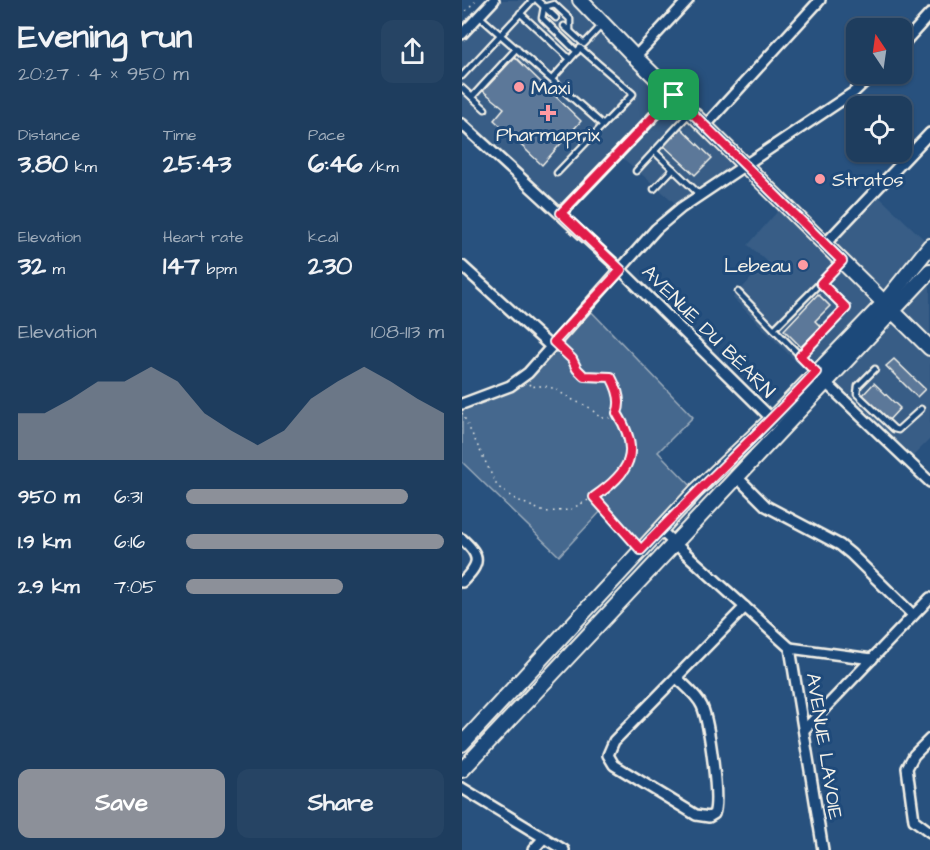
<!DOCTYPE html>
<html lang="en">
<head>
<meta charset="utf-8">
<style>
	:root { --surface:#1e3d5e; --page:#264464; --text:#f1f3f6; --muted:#a1aebc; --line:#3c5673; --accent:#8c9099 }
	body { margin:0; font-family:"Architects Daughter",sans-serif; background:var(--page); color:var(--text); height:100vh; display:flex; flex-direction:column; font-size:22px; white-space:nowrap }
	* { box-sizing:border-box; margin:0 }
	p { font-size:20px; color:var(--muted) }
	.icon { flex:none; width:33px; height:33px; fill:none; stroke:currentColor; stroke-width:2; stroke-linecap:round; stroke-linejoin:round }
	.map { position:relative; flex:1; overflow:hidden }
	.side { display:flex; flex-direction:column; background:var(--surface); width:462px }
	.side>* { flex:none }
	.needle { width:39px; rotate:347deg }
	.tools { position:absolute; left:384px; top:18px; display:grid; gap:12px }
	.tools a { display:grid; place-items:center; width:66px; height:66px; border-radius:12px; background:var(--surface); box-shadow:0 2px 4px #0004,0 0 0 2px var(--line); font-size:30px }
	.pin { position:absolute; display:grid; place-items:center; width:51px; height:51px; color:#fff; margin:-26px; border-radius:12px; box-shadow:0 3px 9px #0006 }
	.round { display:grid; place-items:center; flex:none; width:63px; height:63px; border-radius:12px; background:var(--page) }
	.overview { display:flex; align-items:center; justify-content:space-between; height:102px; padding:0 18px }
	h1 { font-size:33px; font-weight:700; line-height:45px }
	.stats { display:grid; grid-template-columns:repeat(3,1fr); gap:9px; height:102px; padding:6px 18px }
	.stats div { display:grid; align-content:center }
	.stats b { font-size:26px; font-weight:700 }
	.stats small { font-size:16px; font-weight:400 }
	.stats p { font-size:16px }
	.chart { height:168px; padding:12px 18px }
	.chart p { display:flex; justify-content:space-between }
	.chart svg { width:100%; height:108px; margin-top:6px; fill:var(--accent); opacity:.7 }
	.button { display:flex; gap:12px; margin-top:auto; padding:12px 18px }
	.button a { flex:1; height:69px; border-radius:12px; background:var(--accent); color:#fff; font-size:24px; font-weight:700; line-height:69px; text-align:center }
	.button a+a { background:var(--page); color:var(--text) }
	ul { padding:0 18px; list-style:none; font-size:20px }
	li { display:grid; grid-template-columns:96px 72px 1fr; align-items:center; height:45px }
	li i { height:15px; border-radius:8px; background:var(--accent) }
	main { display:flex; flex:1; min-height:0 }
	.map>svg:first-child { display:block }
	.built { fill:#375d86 }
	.green { fill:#45688e; stroke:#9cacbb; stroke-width:1.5 }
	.building { fill:#5b7899; stroke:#f4f1e8; stroke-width:1.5 }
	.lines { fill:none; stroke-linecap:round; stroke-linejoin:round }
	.lane-casing { stroke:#f4f1e8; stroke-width:9 }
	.street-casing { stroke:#f4f1e8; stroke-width:14 }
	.secondary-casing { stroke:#f4f1e8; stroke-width:18 }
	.path { stroke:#f4f1e8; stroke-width:1.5; stroke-dasharray:1.5 4.5; stroke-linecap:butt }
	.lane { stroke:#1f4a7a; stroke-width:4.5 }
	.street { stroke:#1f4a7a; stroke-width:9 }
	.secondary { stroke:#1f4a7a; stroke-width:14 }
	.route-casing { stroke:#fff; stroke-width:12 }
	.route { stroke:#e11d48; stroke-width:8 }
	.poi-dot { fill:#ff9aa2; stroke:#1f4a7a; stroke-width:2 }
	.labels { text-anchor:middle; stroke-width:6; stroke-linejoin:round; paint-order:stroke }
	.poi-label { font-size:20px; fill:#f4f1e8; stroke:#1f4a7a; text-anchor:start }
	.street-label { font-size:20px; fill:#f4f1e8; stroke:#1f4a7a }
</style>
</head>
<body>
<main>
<section class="side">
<div class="overview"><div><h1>Evening run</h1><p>20:27 · 4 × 950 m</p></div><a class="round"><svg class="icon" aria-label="share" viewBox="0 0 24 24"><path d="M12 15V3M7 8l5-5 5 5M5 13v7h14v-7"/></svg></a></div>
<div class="stats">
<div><p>Distance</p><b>3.80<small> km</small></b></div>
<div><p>Time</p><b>25:43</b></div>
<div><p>Pace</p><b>6:46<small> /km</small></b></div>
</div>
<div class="stats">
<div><p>Elevation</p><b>32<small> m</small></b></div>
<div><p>Heart rate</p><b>147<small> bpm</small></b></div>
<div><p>kcal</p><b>230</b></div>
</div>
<div class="chart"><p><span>Elevation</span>108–113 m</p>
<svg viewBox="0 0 160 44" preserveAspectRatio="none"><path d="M0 44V25L10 25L20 19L30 12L40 12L50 6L60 12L70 25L80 32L90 38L100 32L110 19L120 12L130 6L140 12L150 19L160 25V44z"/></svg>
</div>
<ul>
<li><b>950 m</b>6:31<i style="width:86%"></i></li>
<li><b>1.9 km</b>6:16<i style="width:100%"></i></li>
<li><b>2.9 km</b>7:05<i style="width:61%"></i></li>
</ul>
<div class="button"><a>Save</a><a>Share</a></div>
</section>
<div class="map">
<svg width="468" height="850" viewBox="0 0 468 850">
	<rect width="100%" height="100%" fill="#28517e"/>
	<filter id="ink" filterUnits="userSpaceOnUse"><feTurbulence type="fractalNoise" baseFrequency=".0167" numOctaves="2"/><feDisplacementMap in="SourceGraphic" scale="12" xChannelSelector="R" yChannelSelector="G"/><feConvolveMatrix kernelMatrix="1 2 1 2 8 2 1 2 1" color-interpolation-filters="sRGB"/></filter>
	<g filter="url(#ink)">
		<g class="built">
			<polygon points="32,0 118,0 283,165 219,208 156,154 99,213 0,124 0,34"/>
			<polygon points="412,192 468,245 349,377 271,298 305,261 286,245 322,204 363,244"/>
			<polygon points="468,271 468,439 446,461 363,382"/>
		</g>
		<polygon class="green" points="124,306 231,417 196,452 234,491 178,551 139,511 97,556 0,462 0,404 65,373"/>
		<g class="building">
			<polygon points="53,57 119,121 80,165 32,120 42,108 21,91"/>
			<polygon points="217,126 250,158 233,175 200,144"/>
			<polygon points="356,294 368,306 353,321 359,327 339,347 322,330"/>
			<polygon points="432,359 463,389 455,397 424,366"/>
			<polygon points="412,383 438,408 426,421 400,396"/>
		</g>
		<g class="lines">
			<defs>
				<g id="lane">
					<polyline points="75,0 94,18"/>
					<polyline points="58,13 108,59"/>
					<polyline points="17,16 141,125 171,94 118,48 90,79"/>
					<polyline points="102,26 122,44 139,26"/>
					<polyline points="108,31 108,19 92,4 82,7 80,18 115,52"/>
					<polyline points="0,76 71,0"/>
					<polyline points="0,88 23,109"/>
					<polyline points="10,97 55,48"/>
					<polyline points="192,151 238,195"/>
					<polyline points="174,171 227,114"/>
					<polyline points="95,173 141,125"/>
					<polyline points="192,189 211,169"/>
					<polyline points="276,292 354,372"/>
					<polyline points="312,329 378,263"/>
					<polyline points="338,356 384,308 359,283"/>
					<polyline points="413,369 396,386 395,394 432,429 436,430 459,409"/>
				</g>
				<g id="street">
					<polyline points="0,34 32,0"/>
					<polyline points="440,45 468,14"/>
					<polyline points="173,57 226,0"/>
					<polyline points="0,124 159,270 310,419"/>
					<polyline points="243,126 358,0"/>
					<polyline points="99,213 212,95"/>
					<polyline points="363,244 468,133"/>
					<polyline points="0,266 88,346"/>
					<polyline points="363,382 468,482"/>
					<polyline points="0,404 48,386 66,373 194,229 219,208 392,92 411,74"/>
					<polyline points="274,476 304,506 378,545 389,554 451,615"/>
					<polyline points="198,530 328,648 361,850"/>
					<path d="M0,539c20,18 18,25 0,43"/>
					<polyline points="328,648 410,659"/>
					<path d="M215,678c8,8 20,17 25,28 7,16 18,93 12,108l-5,3 -13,-2 -82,-50 -6,-10 6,-14 131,-134"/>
					<polyline points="342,730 468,598"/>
					<polyline points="468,739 452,755 445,768 452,820 468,832"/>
					<polyline points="0,788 102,850"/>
					<polyline points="71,850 81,839"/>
				</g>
				<g id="secondary">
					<polyline points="118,0 173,57 468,348"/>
					<polyline points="0,744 234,491 310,419 423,302 468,246"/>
					<polyline points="0,770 468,271"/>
				</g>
			</defs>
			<use href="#lane" class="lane-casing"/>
			<use href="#street" class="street-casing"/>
			<use href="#secondary" class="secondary-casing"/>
			<g class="path">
				<polyline points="0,15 14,0"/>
				<path d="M67,384l2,3c21,-4 25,4 42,13 6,3 12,5 17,8 5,4 8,10 15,10 23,1 12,-30 6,-41l-27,-1c-9,-9 -14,-19 -23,-27"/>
				<polyline points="0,413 35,486 51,498 82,512 107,510 132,497 173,542"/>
				<path d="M132,496c35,-23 48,-42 24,-81"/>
			</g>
			<use href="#lane" class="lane"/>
			<use href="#street" class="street"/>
			<use href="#secondary" class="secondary"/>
		</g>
	</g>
	<g class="lines" filter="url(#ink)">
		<defs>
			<path id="route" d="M212,95l168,166 -21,22 25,25 -46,48 16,16c-56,61 -118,117 -175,178l-47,-53c36,-25 48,-44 23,-84 5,-11 0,-25 -6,-36l-27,-1 -7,-7 -5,-10 -18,-17 67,-72 -60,-57z"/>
		</defs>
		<use href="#route" class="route-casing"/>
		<use href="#route" class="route"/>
	</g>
	<g class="poi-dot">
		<circle cx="57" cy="87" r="6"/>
		<path d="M83 104h6v6h6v6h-6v6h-6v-6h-6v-6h6z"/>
		<circle cx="358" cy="179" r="6"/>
		<circle cx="341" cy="265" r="6"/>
	</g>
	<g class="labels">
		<g class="poi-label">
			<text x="69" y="94">Maxi</text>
			<text x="86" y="141" text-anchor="middle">Pharmaprix</text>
			<text x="370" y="186">Stratos</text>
			<text x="329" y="272" text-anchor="end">Lebeau</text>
		</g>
		<g class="street-label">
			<text transform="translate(247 331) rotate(45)" y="7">AVENUE DU BÉARN</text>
			<text transform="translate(363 746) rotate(81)" y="7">AVENUE LAVOIE</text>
		</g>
	</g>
</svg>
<div class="tools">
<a><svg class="needle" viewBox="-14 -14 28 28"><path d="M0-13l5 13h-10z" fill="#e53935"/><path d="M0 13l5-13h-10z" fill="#a1aebc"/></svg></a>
<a><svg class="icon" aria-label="locate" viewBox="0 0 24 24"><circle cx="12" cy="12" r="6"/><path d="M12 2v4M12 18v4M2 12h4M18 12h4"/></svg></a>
</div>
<div class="pin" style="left:212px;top:95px;background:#1e9e55"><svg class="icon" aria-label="arrive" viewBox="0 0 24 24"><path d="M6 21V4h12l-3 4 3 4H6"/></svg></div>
</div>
</main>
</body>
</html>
